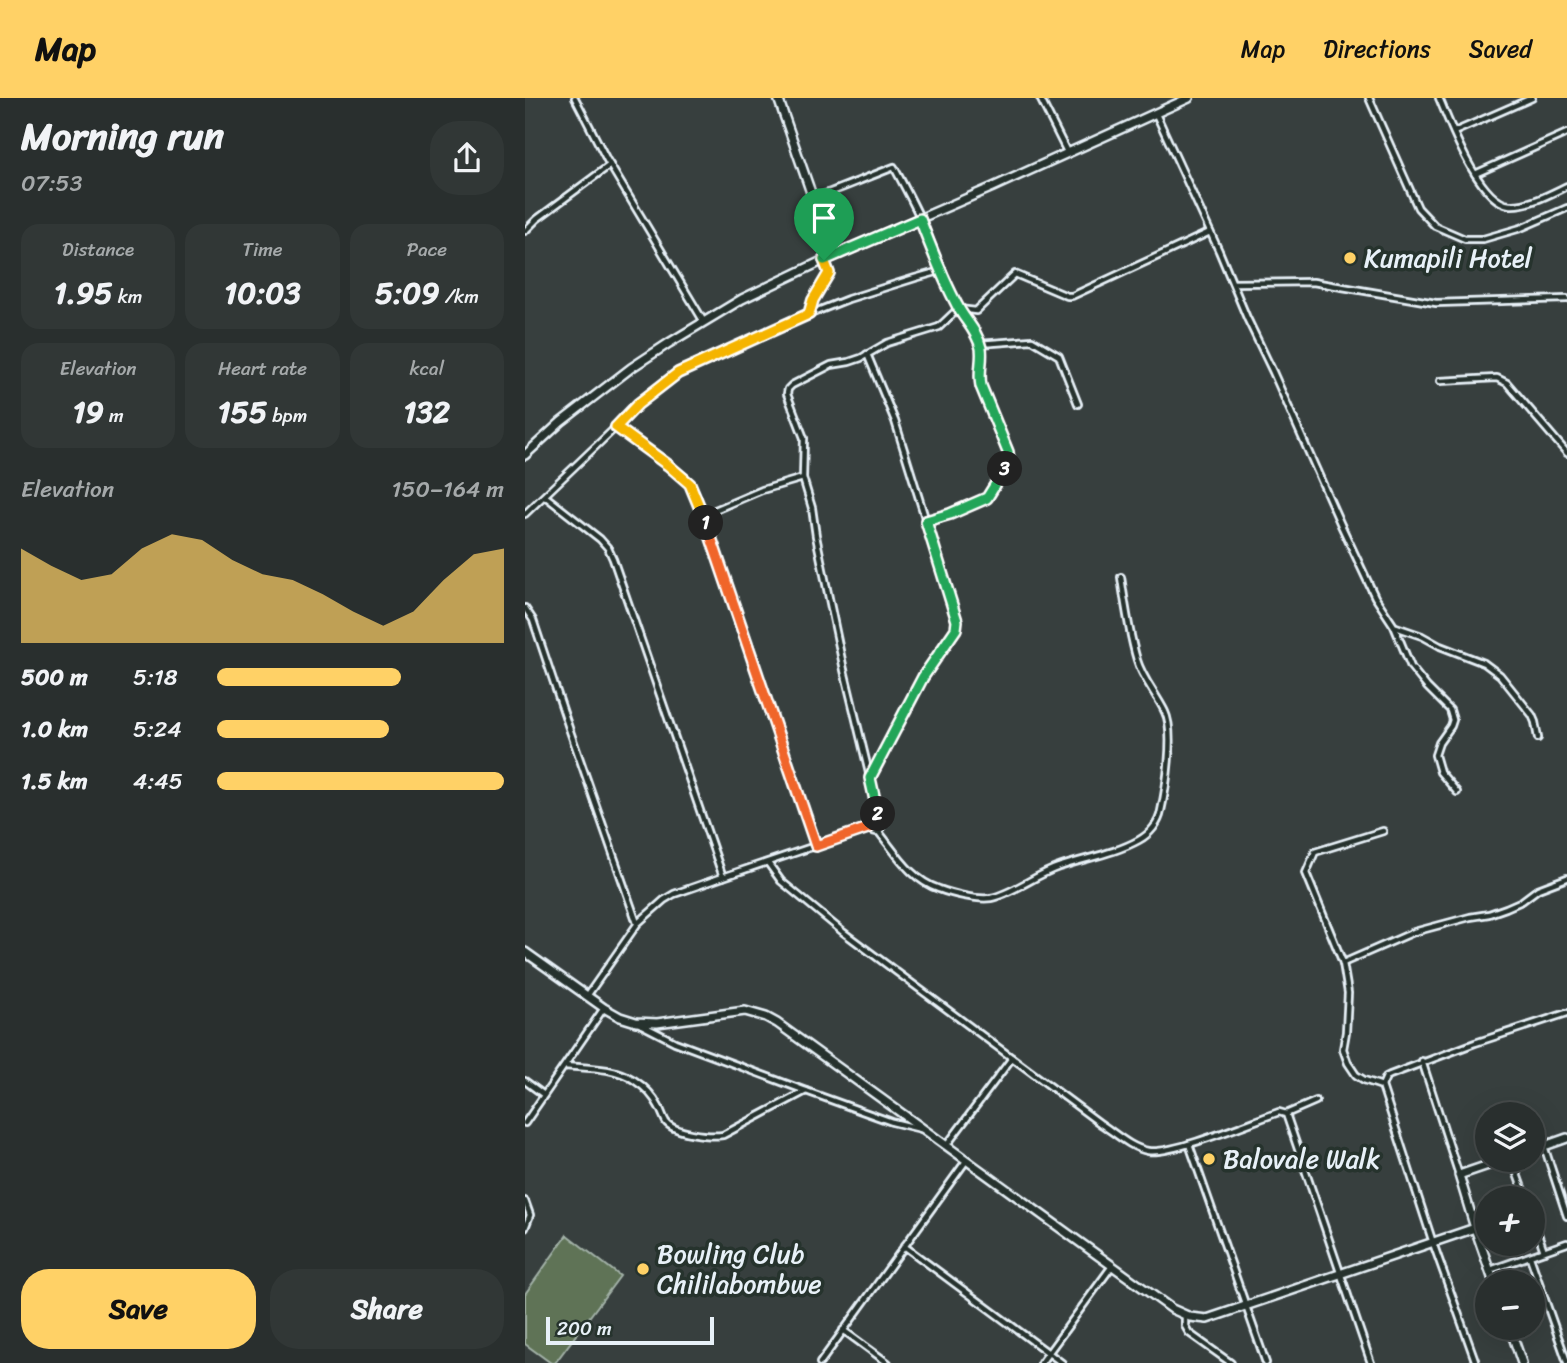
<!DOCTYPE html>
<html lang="en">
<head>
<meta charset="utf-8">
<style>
	:root { --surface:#292f2e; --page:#313736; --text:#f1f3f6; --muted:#a5a9aa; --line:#454a4a; --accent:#ffd166 }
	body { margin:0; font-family:Sriracha,sans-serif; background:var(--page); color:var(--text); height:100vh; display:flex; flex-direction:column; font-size:26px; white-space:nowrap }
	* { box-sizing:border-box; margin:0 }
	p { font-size:23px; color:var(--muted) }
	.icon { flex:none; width:38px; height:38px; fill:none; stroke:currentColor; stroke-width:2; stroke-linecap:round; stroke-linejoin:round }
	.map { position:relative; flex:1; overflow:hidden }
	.sheet { display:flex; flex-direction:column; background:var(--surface); width:525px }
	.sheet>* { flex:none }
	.tools { position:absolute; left:950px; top:1004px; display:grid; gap:14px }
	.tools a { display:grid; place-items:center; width:70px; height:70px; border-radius:50%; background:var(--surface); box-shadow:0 7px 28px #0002,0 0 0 2px var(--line); font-size:35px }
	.scale { position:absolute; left:21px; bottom:18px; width:168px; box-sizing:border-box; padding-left:7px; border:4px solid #e8f1f8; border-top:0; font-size:19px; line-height:24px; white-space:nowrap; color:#e8f1f8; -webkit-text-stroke:5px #26332d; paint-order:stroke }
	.pin { position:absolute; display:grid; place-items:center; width:60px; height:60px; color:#fff; margin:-72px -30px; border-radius:50% 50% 50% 0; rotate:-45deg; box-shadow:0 0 7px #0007 }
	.pin .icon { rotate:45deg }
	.km { position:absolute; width:35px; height:35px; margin:-18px; border-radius:50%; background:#222; color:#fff; font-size:19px; line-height:35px; text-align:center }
	.round { display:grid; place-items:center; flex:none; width:74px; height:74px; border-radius:28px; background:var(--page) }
	.summary { display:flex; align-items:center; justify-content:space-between; height:119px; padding:0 21px }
	h1 { font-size:38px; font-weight:800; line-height:52px }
	.figures { display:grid; grid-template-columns:repeat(3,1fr); gap:10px; height:119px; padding:7px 21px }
	.figures div { display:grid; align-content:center; border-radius:18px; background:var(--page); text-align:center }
	.figures b { font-size:30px; font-weight:800 }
	.figures small { font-size:19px; font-weight:400 }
	.figures p { font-size:19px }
	.chart { height:196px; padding:14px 21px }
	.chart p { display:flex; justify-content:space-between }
	.chart svg { width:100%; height:126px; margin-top:7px; fill:var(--accent); opacity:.7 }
	.primary-button { display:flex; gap:14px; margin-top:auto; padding:14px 21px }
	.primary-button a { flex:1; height:80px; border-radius:28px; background:var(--accent); color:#111; font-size:28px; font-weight:800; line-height:80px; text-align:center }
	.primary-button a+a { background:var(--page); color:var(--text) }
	ul { padding:0 21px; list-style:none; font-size:23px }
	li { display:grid; grid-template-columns:112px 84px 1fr; align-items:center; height:52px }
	li i { height:18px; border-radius:9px; background:var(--accent) }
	header { display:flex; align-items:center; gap:42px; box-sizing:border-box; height:98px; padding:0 35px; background:var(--accent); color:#111 }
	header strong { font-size:33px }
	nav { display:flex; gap:38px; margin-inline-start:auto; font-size:24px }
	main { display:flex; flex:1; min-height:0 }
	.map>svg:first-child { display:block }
	.park { fill:#5e7357; stroke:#a3b2a8; stroke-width:2 }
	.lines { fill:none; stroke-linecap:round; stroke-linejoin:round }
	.street-casing { stroke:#e8f1f8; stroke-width:10 }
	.secondary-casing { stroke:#e8f1f8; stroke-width:12 }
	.street { stroke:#26332d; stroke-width:4.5 }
	.secondary { stroke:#26332d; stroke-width:7 }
	.split-1-casing { stroke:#fff; stroke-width:14 }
	.split-2-casing { stroke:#fff; stroke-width:14 }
	.split-3-casing { stroke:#fff; stroke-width:14 }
	.split-4-casing { stroke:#fff; stroke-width:14 }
	.split-1 { stroke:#f5b400; stroke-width:9 }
	.split-2 { stroke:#f0652b; stroke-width:9 }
	.split-3 { stroke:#22a559; stroke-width:9 }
	.split-4 { stroke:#22a559; stroke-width:9 }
	.poi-dot { fill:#ffd166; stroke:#26332d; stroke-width:2.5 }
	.labels { text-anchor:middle; stroke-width:7; stroke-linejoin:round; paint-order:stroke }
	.poi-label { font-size:26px; fill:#e8f1f8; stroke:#26332d; text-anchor:start }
</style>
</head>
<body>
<header>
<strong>Map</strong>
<nav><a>Map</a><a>Directions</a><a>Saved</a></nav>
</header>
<main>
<section class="sheet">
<div class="summary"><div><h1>Morning run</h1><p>07:53</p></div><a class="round"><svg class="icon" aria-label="share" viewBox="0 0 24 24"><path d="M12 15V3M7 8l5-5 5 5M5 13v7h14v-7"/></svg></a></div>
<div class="figures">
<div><p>Distance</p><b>1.95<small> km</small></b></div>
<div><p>Time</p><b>10:03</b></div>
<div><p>Pace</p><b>5:09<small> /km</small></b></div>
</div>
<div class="figures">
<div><p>Elevation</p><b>19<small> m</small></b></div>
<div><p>Heart rate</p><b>155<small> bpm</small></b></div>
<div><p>kcal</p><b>132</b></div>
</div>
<div class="chart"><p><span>Elevation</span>150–164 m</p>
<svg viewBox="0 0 160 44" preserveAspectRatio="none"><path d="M0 44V11L10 17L20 22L30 20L40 11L50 6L60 8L70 15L80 20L90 22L100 27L110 33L120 38L130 33L140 22L150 13L160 11V44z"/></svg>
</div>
<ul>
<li><b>500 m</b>5:18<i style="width:64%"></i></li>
<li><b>1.0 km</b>5:24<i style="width:60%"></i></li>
<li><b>1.5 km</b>4:45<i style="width:100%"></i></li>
</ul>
<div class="primary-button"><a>Save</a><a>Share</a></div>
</section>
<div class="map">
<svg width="1042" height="1265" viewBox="0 0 1042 1265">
	<rect width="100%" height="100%" fill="#373f3e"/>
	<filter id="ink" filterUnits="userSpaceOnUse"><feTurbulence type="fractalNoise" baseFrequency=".0143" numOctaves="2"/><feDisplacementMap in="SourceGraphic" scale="14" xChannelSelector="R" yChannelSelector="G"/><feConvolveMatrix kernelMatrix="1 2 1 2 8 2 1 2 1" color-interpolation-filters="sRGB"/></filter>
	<g filter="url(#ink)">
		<polygon class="park" points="42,1137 95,1178 30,1265 26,1265 0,1246 0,1196"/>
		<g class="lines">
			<defs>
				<g id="street">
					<polyline points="50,0 82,62 179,224"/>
					<polyline points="515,0 542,54"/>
					<polyline points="844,0 893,110 910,128 940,141 958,141 996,130 1042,110"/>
					<path d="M914,0c11,25 40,105 71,107 19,1 40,-11 57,-19"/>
					<polyline points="631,16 694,153 722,220 748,274 816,427 850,499 869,528 886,569 902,589 925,612 928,622 926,628 914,645 910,657 915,674 932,694"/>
					<polyline points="929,34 1007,0"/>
					<polyline points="950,76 1042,35"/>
					<path d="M288,101l81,-32c9,17 19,35 27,53 11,27 21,54 34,81 8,16 22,28 26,47 2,13 -3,23 0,38l27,66 1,9 -2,5 -20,32 -37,16 -24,7"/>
					<polyline points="0,133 12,121 85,67"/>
					<polyline points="708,185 788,184 911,205 1042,201"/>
					<polyline points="434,211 451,213 490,176 542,198 547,198 685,134"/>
					<polyline points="285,215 288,202 304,175 299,162"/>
					<polyline points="454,246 507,242 534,258 553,306"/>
					<polyline points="342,256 370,323 432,523 431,531 398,579 346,679"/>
					<polyline points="915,283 972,280 982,285 1042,355"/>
					<polyline points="91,329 159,379 165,386 171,397 291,748"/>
					<polyline points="20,398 75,441 83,450 88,461 198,779"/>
					<polyline points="0,416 91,329 113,306 153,275 275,220 323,201 390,180 415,173"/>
					<polyline points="178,417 237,392 278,380"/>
					<polyline points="0,510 8,522 45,633 112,825"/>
					<polyline points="871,529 897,538 915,548 959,565 975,577 1007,617 1010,624 1013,640"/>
					<circle cx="351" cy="729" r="5"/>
					<polyline points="355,725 351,704 319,572 291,438 287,410 278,380 279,340 262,296 263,291 267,287 306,267 324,264 336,260 362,245 414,229 433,211"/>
					<path d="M353,733c18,22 33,49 61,58 13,5 38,11 52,9 21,-4 46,-24 68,-31 26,-9 55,-13 80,-27 11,-6 20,-17 22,-29 5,-22 14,-79 4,-99 -8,-17 -23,-34 -28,-52 -8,-27 -12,-55 -16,-83"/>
					<path d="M243,765l13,18 62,51 258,192c14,9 30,24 47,27 24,4 105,-30 131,-39l7,2 85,249"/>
					<polyline points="818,865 889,834 945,819 964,816 981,810 997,803 1013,791 1042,780"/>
					<polyline points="62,898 113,825 139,802 149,796 198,779 346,729"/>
					<polyline points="115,926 150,944 281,993"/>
					<polyline points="897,963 934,1077"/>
					<path d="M40,968c23,2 49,1 69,14 11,7 19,15 25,27 3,5 4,10 7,15 8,11 44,15 57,13l83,-44 86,31 29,7"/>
					<polyline points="0,983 19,997"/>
					<polyline points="857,988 839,982 831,977 823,965 818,951 821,934 823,895 818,865 781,775 790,754 858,733"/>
					<polyline points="761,1016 791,1003"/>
					<polyline points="0,1025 79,910"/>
					<polyline points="664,1046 741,1265"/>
					<polyline points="421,1048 487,960"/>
					<polyline points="1019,1048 1042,1118"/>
					<polyline points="987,1062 1001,1101"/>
					<polyline points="0,1103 5,1117 0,1130"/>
					<polyline points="379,1148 537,1265"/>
					<polyline points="1019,1153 1042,1145"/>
					<polyline points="1005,1159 1042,1264"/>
					<polyline points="965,1172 1019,1153 1008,1121"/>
					<polyline points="660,1218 660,1228 664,1235 706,1265"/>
					<polyline points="318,1232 363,1265"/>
					<polyline points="295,1265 441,1063"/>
					<polyline points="516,1265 587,1168"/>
					<polyline points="951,1265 908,1145 857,988 861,979 865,977 950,945 1042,915"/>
				</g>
				<g id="secondary">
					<polyline points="253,0 308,158"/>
					<polyline points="0,357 36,324 106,270 144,245 217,201 299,162 468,89 664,0"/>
					<polyline points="0,854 79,910 95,919 111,924 132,925 220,913 241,919 252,925 647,1211 665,1219 682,1221 950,1130 969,1185"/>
					<polyline points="1008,1052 1042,1040"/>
					<polyline points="950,1130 934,1077 978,1062"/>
					<polyline points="985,1230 997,1265"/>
				</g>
			</defs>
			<use href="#street" class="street-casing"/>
			<use href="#secondary" class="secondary-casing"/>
			<use href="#street" class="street"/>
			<use href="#secondary" class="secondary"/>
		</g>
	</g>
	<g class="lines" filter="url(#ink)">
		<defs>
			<polyline id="split-1" points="181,425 165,386 143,367 91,329 113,306 153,275 284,216 288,202 304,175 299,162"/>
			<polyline id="split-2" points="181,425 291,748 346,729 348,724 350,723 355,725 353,716"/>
			<polyline id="split-3" points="353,716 345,680 398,579 431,531 432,523 401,423 425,416 462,400 480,371"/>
			<path id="split-4" d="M299,162l96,-41c11,29 22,58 37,86 7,15 20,25 24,43 2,13 -3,24 0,38l27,66 1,9 -4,8"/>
		</defs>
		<use href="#split-1" class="split-1-casing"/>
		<use href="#split-2" class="split-2-casing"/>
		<use href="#split-3" class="split-3-casing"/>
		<use href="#split-4" class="split-4-casing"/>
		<use href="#split-1" class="split-1"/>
		<use href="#split-2" class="split-2"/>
		<use href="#split-3" class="split-3"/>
		<use href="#split-4" class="split-4"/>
	</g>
	<g class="poi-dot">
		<circle cx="825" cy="160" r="7"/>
		<circle cx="684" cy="1061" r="7"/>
		<circle cx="118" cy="1171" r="7"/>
	</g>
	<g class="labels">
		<g class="poi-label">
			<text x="839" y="169">Kumapili Hotel</text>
			<text x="698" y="1070">Balovale Walk</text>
			<text x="132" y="1165">Bowling Club<tspan x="132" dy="30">Chililabombwe</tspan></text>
		</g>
	</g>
</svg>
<div class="tools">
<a><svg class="icon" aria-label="layers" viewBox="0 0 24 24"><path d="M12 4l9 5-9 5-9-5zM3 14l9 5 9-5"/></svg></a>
<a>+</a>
<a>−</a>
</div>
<div class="scale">200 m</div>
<div class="pin" style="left:299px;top:162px;background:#1e9e55"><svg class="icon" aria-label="arrive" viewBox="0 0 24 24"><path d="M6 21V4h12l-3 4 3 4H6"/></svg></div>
<b class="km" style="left:181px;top:425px">1</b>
<b class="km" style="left:353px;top:716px">2</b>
<b class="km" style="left:480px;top:371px">3</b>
</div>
</main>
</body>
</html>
